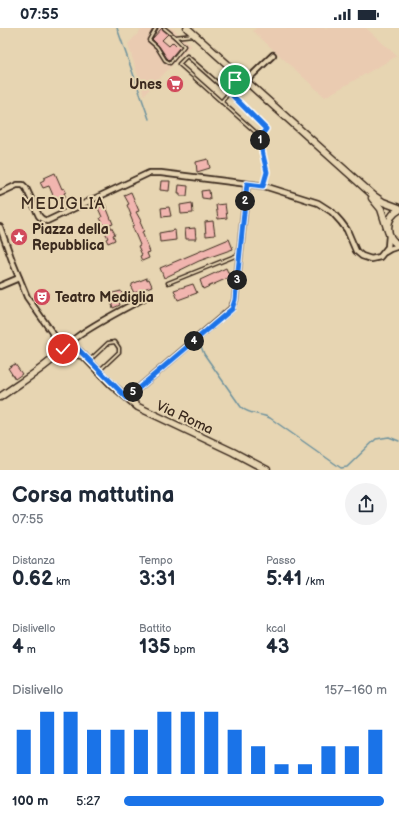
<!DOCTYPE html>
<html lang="it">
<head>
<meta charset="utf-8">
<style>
	:root { --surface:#fff; --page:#f2f2f3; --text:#1f2937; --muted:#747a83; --accent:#1a73e8 }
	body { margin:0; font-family:"Balsamiq Sans",sans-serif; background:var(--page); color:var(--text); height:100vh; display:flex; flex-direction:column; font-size:15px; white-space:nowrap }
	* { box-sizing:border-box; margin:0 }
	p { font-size:13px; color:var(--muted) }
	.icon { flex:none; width:22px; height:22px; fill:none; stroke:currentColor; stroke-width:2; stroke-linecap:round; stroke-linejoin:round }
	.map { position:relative; height:442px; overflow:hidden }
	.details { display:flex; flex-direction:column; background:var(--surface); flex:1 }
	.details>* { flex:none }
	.pin { position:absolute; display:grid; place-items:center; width:34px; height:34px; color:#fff; margin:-17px; border:2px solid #fff; border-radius:50%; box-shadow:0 1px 4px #0007 }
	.km { position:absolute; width:20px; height:20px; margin:-10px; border-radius:50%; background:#222; color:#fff; font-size:11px; line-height:20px; text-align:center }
	.round { display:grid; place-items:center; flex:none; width:42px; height:42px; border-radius:21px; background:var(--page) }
	.headline { display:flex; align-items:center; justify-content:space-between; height:68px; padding:0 12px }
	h1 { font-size:22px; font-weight:600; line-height:30px }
	.metrics { display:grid; grid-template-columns:repeat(3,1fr); gap:6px; height:68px; padding:4px 12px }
	.metrics div { display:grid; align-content:center }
	.metrics b { font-size:20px; font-weight:600 }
	.metrics small { font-size:11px; font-weight:400 }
	.metrics p { font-size:11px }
	.chart { height:112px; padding:8px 12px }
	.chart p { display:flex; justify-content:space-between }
	.chart svg { width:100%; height:72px; margin-top:4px; stroke:var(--accent); stroke-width:6 }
	ul { padding:0 12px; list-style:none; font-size:13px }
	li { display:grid; grid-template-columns:64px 48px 1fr; align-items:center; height:30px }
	li i { height:10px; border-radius:5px; background:var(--accent) }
	.status { display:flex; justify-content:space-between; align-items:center; height:28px; padding:0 20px; background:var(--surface); direction:ltr }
	.status svg { height:11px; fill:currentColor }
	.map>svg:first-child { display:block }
	.built { fill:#eacbb1 }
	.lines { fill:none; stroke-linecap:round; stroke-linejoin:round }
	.stream { stroke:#6e929d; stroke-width:1.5 }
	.building { fill:#f1b5af; stroke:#3b2a1e }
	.lane-casing { stroke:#3b2a1e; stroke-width:5 }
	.street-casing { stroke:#3b2a1e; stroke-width:8 }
	.secondary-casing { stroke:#3b2a1e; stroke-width:9 }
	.lane { stroke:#e7d5b2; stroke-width:2 }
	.street { stroke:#e7d5b2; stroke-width:4.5 }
	.secondary { stroke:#e7d5b2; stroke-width:6 }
	.route-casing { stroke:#fff; stroke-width:8 }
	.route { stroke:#1a73e8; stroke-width:5 }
	.labels { text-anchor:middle; stroke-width:4; stroke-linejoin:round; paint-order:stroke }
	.poi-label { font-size:14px; font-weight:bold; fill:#3b2a1e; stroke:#e7d5b2; text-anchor:start }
	.street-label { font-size:14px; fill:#3b2a1e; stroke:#e7d5b2 }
	.quarter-label { font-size:16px; letter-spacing:1px; fill:#3b2a1e; stroke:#e7d5b2 }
</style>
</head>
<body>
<div class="status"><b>07:55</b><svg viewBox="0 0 49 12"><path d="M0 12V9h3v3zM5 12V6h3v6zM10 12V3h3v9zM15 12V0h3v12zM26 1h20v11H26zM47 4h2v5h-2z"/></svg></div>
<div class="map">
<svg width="399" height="442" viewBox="0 0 399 442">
	<rect width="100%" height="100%" fill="#e7d5b2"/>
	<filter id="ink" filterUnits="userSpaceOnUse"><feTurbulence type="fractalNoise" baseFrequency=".025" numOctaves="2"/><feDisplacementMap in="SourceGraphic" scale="8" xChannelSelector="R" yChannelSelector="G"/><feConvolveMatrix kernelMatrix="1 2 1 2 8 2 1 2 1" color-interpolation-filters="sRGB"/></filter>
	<g filter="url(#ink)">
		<g class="built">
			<polygon points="143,0 172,0 191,17 144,67 128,16"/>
			<polygon points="256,0 366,0 397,28 325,69 253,3"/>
		</g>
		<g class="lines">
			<g class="stream">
				<polyline points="117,0 149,91"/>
				<path d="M200,316l4,10 37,53c8,8 19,6 29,11l71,50 6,-1 29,-28 13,-2 10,4"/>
			</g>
		</g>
		<g class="building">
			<polygon points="162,0 168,6 162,12 169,18 173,14 179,20 169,32 167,30 159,18 152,11"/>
			<polygon points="208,131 210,140 197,144 196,134"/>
			<polygon points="55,145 62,161 64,160 66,164 64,165 67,172 59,176 58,173 56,174 49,158 43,160 40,154 44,152 44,150"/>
			<polygon points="161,153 170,153 169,163 160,162"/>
			<polygon points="179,157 188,158 187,168 180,168 180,165 178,165"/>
			<polygon points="209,162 210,171 202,170 201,163"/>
			<polygon points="131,164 139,183 136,184 141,193 140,194 144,203 142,204 150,224 147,225 149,230 142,233 140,228 142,227 138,218 140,217 132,198 134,197 130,187 131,187 127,177 129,176 124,167"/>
			<polygon points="192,175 193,185 181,186 180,177"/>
			<polygon points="105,176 113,196 110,197 115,206 113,207 115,212 108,215 106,211 108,210 103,200 105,199 100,190 102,189 98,180"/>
			<polygon points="225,176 227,190 218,191 216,177"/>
			<polygon points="169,179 171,188 162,189 161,180"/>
			<polygon points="213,193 215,207 206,208 205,194"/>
			<polygon points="195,200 196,211 186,211 185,201"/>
			<polygon points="175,202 176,212 160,214 159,205"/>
			<polygon points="229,211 233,221 199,233 164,250 160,240"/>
			<polygon points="226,240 230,249 203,261 200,252"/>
			<polygon points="147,250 147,252 149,251 152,258 134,265 131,259 132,258 132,256"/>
			<polygon points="193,256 197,265 178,272 174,262"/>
			<polygon points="121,263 123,269 118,270 120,277 113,280 109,266"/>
			<polygon points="15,336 22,346 15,351 8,340"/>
		</g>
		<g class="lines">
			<defs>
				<g id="lane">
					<polyline points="156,0 149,12 157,19 165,32 170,35 184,18 175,9"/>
					<polyline points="164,0 175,9 193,7"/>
					<polygon points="187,28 229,65 266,101 261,109 179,36"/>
					<polyline points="230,65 232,58 237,47"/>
					<polyline points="221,74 229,65 246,54"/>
					<polyline points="261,109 260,114 267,144 263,158"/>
					<polyline points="168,255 240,226"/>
					<polyline points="90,332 108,315 115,314 119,320 119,324 100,342"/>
				</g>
				<g id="street">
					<polyline points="246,53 273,27"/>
					<polyline points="0,165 17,157 23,157 26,160 39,188 42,191 47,193 149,145 161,145 264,158 318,175 332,184 341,194 347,202 356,223 362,228 371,231 380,229 388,219 389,207"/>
					<polyline points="0,199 13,235 27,269 53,306 59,313 67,317"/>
					<polyline points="385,224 390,221 399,218"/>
					<polyline points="0,258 19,250"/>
					<path d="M69,317c5,-11 61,-39 75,-47"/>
					<polyline points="127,370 231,281 235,272 247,156"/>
				</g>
				<g id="secondary">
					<polyline points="187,0 374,168 383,174 399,180"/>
					<polyline points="372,170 381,181 388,203"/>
					<path d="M399,182c-14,7 -15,28 0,35"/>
					<path d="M56,329c8,-3 20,-4 28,-1"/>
					<path d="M0,369c18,-13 37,-24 54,-39 5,-4 9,-12 16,-13l10,7 31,32 27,23 95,45 34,18"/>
				</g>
			</defs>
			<use href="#lane" class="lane-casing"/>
			<use href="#street" class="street-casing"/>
			<use href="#secondary" class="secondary-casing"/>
			<use href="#lane" class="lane"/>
			<use href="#street" class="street"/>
			<use href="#secondary" class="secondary"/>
		</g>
	</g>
	<g class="lines" filter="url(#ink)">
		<defs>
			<polyline id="route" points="63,321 66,318 70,317 78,321 127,370 232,281 235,272 247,156 263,158 267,144 260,114 261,108 266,101 230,65 235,52"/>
		</defs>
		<use href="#route" class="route-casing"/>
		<use href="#route" class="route"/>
	</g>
	<defs>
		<symbol id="supermarket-disc" viewBox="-11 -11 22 22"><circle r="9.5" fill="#d1495b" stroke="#e7d5b2"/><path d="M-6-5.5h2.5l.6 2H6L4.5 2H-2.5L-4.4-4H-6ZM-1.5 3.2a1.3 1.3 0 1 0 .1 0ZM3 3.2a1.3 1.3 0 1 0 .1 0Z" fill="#fff"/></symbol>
		<symbol id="sight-disc" viewBox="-11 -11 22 22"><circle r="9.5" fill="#d1495b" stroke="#e7d5b2"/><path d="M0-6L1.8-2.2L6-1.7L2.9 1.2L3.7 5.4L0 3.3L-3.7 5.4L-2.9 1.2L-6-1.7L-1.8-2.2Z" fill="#fff"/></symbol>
		<symbol id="theatre-disc" viewBox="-11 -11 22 22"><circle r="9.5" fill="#d1495b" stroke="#e7d5b2"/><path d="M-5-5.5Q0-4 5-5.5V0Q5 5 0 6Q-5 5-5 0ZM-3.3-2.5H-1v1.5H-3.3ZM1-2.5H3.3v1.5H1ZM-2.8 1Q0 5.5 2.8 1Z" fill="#fff"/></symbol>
	</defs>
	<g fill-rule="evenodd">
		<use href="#supermarket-disc" x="165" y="46" width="20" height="20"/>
		<use href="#sight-disc" x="9" y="199" width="20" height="20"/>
		<use href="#theatre-disc" x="32" y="259" width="20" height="20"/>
	</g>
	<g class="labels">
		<g class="poi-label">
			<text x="162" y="61" text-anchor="end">Unes</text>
			<text x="32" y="206">Piazza della<tspan x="32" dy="16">Repubblica</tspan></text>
			<text x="55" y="274">Teatro Mediglia</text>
		</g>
		<g class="street-label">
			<text transform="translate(185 389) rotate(25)" y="5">Via Roma</text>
		</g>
		<g class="quarter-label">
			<text x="63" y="181">MEDIGLIA</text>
		</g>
	</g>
</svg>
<div class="pin" style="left:235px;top:52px;background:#1e9e55"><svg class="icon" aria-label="arrive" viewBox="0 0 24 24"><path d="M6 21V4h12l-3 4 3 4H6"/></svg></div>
<div class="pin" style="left:63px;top:321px;background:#d93025"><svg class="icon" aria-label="check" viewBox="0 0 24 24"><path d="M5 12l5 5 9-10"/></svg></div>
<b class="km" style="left:260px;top:112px">1</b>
<b class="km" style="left:245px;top:173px">2</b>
<b class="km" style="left:237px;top:252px">3</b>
<b class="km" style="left:194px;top:313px">4</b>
<b class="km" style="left:133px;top:364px">5</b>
</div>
<section class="details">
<div class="headline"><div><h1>Corsa mattutina</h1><p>07:55</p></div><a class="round"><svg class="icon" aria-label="share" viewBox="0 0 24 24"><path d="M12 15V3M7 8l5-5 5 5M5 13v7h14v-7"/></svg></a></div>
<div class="metrics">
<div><p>Distanza</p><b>0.62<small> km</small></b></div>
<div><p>Tempo</p><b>3:31</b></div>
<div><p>Passo</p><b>5:41<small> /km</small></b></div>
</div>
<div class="metrics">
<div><p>Dislivello</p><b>4<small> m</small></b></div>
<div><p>Battito</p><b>135<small> bpm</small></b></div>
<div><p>kcal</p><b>43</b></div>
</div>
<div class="chart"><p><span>Dislivello</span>157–160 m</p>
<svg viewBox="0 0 160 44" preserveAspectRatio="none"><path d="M5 44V17M15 44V6M25 44V6M35 44V17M45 44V17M55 44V17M65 44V6M75 44V6M85 44V6M95 44V17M105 44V27M115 44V38M125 44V38M135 44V27M145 44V27M155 44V17"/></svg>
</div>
<ul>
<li><b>100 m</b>5:27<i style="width:99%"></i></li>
</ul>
</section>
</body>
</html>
